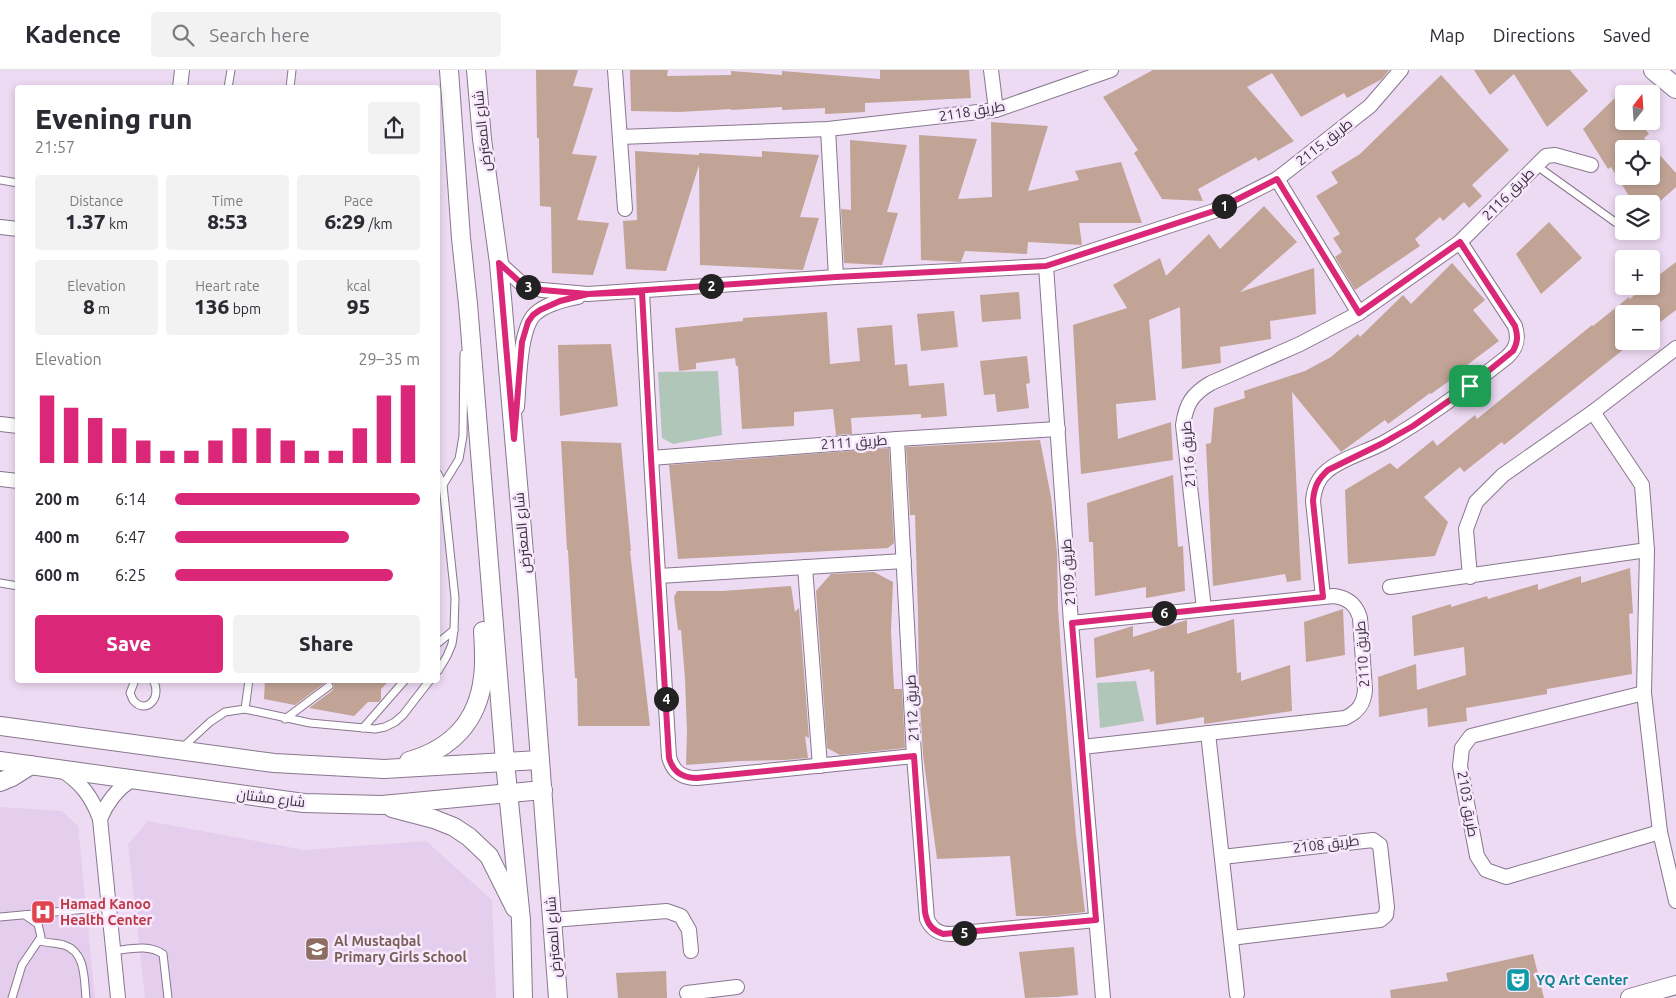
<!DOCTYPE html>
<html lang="en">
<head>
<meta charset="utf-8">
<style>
	:root { --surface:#fff; --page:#f2f2f3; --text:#2b2b33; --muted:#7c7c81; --line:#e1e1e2; --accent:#db2777 }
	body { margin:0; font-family:Ubuntu,Cairo,sans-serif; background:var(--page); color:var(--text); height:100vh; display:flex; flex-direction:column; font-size:19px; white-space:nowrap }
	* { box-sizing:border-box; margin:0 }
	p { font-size:16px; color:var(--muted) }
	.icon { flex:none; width:28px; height:28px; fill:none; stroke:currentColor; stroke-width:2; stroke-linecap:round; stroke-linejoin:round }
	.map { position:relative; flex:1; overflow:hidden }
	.sheet { position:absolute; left:15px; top:15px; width:425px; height:598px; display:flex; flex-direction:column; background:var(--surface); border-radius:5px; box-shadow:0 2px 8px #0003 }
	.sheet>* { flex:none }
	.needle { width:32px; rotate:17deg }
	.controls { position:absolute; left:1615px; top:15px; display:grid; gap:10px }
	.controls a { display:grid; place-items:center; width:45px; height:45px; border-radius:5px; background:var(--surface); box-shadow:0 2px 8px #0003; font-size:25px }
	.pin { position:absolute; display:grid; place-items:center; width:42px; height:42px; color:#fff; margin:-21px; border-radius:10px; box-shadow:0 2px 8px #0006 }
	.km { position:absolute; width:25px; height:25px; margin:-12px; border-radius:50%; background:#222; color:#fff; font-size:14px; line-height:25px; text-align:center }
	.round { display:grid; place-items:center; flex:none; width:52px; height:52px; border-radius:5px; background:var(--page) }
	.head { display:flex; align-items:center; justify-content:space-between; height:85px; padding:0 20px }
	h1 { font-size:28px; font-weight:800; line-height:38px }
	.metrics { display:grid; grid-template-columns:repeat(3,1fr); gap:8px; height:85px; padding:5px 20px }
	.metrics div { display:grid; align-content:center; border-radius:5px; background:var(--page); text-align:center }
	.metrics b { font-size:21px; font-weight:800 }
	.metrics small { font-size:14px; font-weight:400 }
	.metrics p { font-size:14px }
	.chart { height:140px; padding:10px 20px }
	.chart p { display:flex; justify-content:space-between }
	.chart svg { width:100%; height:90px; margin-top:5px; stroke:var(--accent); stroke-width:6 }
	.action { display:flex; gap:10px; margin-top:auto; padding:10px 20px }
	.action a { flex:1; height:58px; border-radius:5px; background:var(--accent); color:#fff; font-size:20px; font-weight:800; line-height:58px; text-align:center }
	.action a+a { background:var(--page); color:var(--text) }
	ul { padding:0 20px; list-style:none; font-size:16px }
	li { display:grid; grid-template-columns:80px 60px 1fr; align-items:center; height:38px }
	li i { height:12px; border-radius:6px; background:var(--accent) }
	header { display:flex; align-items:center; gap:30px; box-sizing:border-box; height:70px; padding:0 25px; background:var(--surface); border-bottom:1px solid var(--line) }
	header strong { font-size:24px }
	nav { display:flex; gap:28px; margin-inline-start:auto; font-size:18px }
	.search { width:350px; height:45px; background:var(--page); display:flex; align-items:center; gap:12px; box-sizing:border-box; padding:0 18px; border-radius:5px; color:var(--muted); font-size:19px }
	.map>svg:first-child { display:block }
	.built { fill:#e5ceed }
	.green { fill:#b0c6b9 }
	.building { fill:#c1a496; fill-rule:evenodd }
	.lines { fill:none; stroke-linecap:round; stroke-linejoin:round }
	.service-casing { stroke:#88778e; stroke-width:9 }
	.minor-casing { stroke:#88778e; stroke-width:16 }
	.tertiary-casing { stroke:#88778e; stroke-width:20 }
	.secondary-casing { stroke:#88778e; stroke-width:22 }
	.service { stroke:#fff; stroke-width:7 }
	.minor { stroke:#fff; stroke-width:14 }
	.tertiary { stroke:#fff; stroke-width:18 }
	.secondary { stroke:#fff; stroke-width:20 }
	.route-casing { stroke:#fff; stroke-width:10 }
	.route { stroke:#db2777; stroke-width:6 }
	.labels { text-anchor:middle; stroke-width:5; stroke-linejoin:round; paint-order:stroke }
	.street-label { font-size:14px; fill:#373039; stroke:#f8e8fd }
	.health-label { font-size:14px; font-weight:bold; fill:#be3a42; stroke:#f8e8fd; text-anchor:start }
	.education-label { font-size:14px; font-weight:bold; fill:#785e54; stroke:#f8e8fd; text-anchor:start }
	.culture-label { font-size:14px; font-weight:bold; fill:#0d838f; stroke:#f8e8fd; text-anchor:start }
</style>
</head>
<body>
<header>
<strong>Kadence</strong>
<div class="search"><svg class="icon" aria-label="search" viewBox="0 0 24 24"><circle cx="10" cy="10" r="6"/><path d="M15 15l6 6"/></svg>Search here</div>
<nav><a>Map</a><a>Directions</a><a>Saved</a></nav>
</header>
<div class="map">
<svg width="1676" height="928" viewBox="0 0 1676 928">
	<rect width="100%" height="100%" fill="#eddaf3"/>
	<g class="built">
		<polygon points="0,737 62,741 78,756 95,928 0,928"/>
		<polygon points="148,751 304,780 426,771 492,830 496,928 145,928 128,774"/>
	</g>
	<g class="green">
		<polygon points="718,301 722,365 673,374 662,368 658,302"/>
		<polygon points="1136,611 1144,651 1100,658 1097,613"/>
	</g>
	<g class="building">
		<polygon points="536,0 578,0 573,16 593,18 572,84 597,86 577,150 609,153 593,205 552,203 551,137 540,136 539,68 537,68"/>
		<polygon points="630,0 668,0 667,6 731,5 731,1 782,5 782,1 880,9 880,0 969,0 971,28 865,33 865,42 825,44 825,38 782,40 782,37 731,40 731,39 680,42 631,41"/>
		<polygon points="1153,0 1389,0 1382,9 1347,28 1344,23 1301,47 1272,3 1247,17 1294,71 1258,91 1256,87 1198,119 1203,131 1162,129 1134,83 1138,80 1103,27"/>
		<polygon points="1474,0 1570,0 1588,21 1547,57 1514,4 1490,25"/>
		<polygon points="1441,5 1509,80 1472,115 1482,126 1469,138 1464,132 1443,151 1440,147 1415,169 1420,176 1355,220 1335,187 1342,182 1333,168 1340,164 1316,126 1338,113 1331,102 1360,84"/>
		<path d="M1616,27l8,8v16h14l11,13 -5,4 32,35v14l-19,17h-23l-23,-37 -3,2 -25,-40zM1624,79h27v27h-27z"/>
		<polygon points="991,52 1048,56 1028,121 1079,110 1075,101 1121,92 1142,153 1079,153 1082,175 1028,172 1027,184 965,181 961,192 921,190 919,65 977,69 958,129 992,127"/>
		<polygon points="850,70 907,75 887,142 898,143 882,195 844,193 841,139 851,140"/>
		<polygon points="635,81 699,85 699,83 762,87 762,81 819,85 800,147 819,148 803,200 700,195 699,95 666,201 626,199 623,151 637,150"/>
		<polygon points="1264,136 1297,172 1240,222 1314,198 1316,244 1270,251 1271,269 1220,277 1221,293 1182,299 1180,237 1149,250 1156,330 1116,334 1118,369 1171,352 1173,390 1081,404 1073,255 1127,238 1113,215 1160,188 1166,206 1209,164 1220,179"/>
		<polygon points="1549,152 1582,188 1541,224 1516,184"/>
		<polygon points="1676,192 1676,240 1651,259 1651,244 1624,244 1624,279 1504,375 1502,372 1464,402 1460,397 1424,427 1448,452 1435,486 1348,494 1345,420 1390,393 1397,399 1433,370 1437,376 1475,345 1477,349 1592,255 1593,256 1629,227 1630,229 1645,216 1651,216 1651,211"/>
		<polygon points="1452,193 1485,230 1473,240 1499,271 1455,304 1456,306 1431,324 1430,323 1388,354 1385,350 1341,382 1292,322 1301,510 1287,512 1285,504 1213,516 1206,374 1211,373 1214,338 1245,328 1244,321 1305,301 1331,287 1358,264 1360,267 1403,225 1411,234"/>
		<polygon points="1019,222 1021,249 982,252 980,225"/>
		<polygon points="954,241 958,277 921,281 917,244"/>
		<polygon points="827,242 830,294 860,291 857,258 892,255 895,295 907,294 909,316 944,313 947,346 921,348 921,344 851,348 852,364 836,365 833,339 794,342 794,356 742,359 738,296 736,296 735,288 696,293 696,299 679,301 675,258 743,251 743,248"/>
		<polygon points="611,274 618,336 560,346 558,275"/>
		<polygon points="1027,286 1030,313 1026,314 1029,338 997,342 995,324 984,325 980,291"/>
		<polygon points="1040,370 1051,427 1057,482 1058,538 1062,596 1076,765 1085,842 1047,846 1016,846 1010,786 937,789 923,685 919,618 918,544 915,445 910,445 906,377"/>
		<polygon points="561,371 621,373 631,481 630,481 650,656 578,656 577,608 575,608 568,480 567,480"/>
		<polygon points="889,378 894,473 888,478 678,489 669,395"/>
		<polygon points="1173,405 1178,477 1183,476 1185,521 1146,528 1146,517 1095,526 1093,472 1089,472 1087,433"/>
		<polygon points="1630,498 1633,543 1629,544 1632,604 1547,619 1547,624 1466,638 1467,651 1428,657 1427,638 1379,647 1378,607 1416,594 1417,620 1466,605 1464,577 1414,586 1412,546 1451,534 1451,537 1487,526 1488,529 1538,514 1538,520 1581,506 1581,513"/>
		<polygon points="874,502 893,512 891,561 894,619 902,619 905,678 840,685 827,678 816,521 831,504"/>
		<polygon points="791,516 795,542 799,538 809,668 805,666 808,688 784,690 739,691 686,695 687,663 685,608 681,560 678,560 674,527 677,521 722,521"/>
		<polygon points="1343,539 1345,585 1306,592 1304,552"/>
		<polygon points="1234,549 1237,603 1241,602 1241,611 1290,595 1292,641 1204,654 1204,647 1156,655 1154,601 1150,602 1150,599 1096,608 1094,568 1133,556 1133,567 1187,550 1187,564"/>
		<polygon points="265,610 390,610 381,619 381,629 379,632 368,632 354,646 309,638 333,620 334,615 331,611 326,612 295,635 264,629"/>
		<polygon points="1074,877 1078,925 1056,927 1025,928 1019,882"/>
		<polygon points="1533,884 1544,928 1391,928 1390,920 1448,911 1446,903"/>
		<polygon points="666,901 667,928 618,928 616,903"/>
	</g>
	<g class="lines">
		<defs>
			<g id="service">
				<polyline points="228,18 231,0"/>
				<polyline points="290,18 292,0"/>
				<polyline points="1537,96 1615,152"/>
				<polyline points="0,110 18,113"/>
				<polyline points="438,404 443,415"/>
				<polyline points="0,513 18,516"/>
				<polyline points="438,573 454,560"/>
				<polyline points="438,601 447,586 452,574 454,560 455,528 443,415 459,389 463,366 464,284"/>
				<path d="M135,610l-5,13c1,2 2,5 3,7 13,16 30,-3 20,-20"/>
				<polyline points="245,639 249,610"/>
				<polyline points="285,649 329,616"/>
				<polyline points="363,658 405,610"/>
				<polyline points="182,678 210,652 225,642 245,639 310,653 375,659 385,657 395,652 403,645 430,610"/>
				<polyline points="0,847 109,837"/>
				<path d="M40,871c8,2 17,2 24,4 22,7 20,34 22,53"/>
				<path d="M113,881c17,-2 35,-7 50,3l5,44"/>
				<polyline points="12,928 22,895 41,867 38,854 25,845"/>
			</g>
			<g id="minor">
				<polyline points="615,0 625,139"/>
				<polyline points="991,0 996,40"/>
				<polyline points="180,18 182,0"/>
				<polyline points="828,59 836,207"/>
				<polyline points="620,67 828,59 996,40 1111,0"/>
				<polyline points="1277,109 1359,243"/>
				<polyline points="0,157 18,159"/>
				<polyline points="499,193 521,213 527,217 542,220 588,224 836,207 1046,196 1214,141 1277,109 1370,36 1401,0"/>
				<polyline points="1046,196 1071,553 1103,928"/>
				<path d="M642,222l9,166 18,299c4,15 13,21 28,21l217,-22"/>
				<path d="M517,337c2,-22 2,-78 18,-93 11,-10 28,-14 43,-17"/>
				<polyline points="1593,342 1642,415 1647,480 1644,623 1660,762 1676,831"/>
				<polyline points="0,354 18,356"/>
				<path d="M897,369l17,317 13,163c5,11 12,15 24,15l145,-14"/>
				<polyline points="651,388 897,369 1058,359"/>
				<polyline points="0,409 18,411"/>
				<polyline points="805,497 820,696"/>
				<polyline points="659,506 904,491"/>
				<polyline points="1470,507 1466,459 1476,432 1503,405 1593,342 1676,278"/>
				<polyline points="1390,517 1647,480"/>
				<path d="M1323,527l-10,-96c1,-12 4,-22 14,-30 15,-13 40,-19 58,-29 43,-24 83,-54 122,-85 10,-9 12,-18 8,-31l-55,-84"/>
				<path d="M1204,539l-21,-184c3,-21 9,-31 28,-42l89,-39 59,-31 101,-71 86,-86 9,-1 36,10"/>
				<path d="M1071,553l263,-27c14,2 22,8 26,22l5,72c-1,14 -7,22 -20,28l-263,29"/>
				<polyline points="1644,623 1471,666 1462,678 1460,696 1477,786 1486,800 1506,807 1660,762"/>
				<polyline points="1208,663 1237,924"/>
				<path d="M61,700c20,12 31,27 39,49l18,179"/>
				<path d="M100,749c7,-17 16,-29 31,-39"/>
				<polyline points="1222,787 1373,770 1380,775 1387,837 1386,845 1380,850 1231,868"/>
				<polyline points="552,850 667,841 681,846 689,860 691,881"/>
				<polyline points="687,923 737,917"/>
			</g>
			<g id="tertiary">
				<polyline points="449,0 461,168 468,234 505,692 521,850 523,928"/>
				<polyline points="476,0 482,69 499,193 527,518 558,928"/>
				<polyline points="0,656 274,693 384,699 540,690"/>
				<polyline points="0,691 304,733 382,735 543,720"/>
				<path d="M409,691c42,-12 69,-39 74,-84 2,-15 1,-31 0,-46"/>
				<polyline points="0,712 12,707 31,695"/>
				<polyline points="392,738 434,749 454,757 469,767 489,786 515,838"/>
				<polyline points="1630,928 1676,915"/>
			</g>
			<polyline id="secondary" points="1654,0 1676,18"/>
		</defs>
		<use href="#service" class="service-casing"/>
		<use href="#minor" class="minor-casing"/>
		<use href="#tertiary" class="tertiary-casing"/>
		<use href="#secondary" class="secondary-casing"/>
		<use href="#service" class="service"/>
		<use href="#minor" class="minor"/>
		<use href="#tertiary" class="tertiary"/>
		<use href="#secondary" class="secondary"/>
	</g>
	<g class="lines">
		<defs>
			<path id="route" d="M1470,316l43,-35c5,-9 5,-15 2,-25l-55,-84 -101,71 -82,-134 -63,32 -168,55 -210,11 -248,17 -28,7 -20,9 -7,5 -5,7 -6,20 -8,97 -15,-176 22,20 6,3 15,4 46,4 54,-2 9,166 18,300c4,14 13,20 28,20l217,-22 11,156c2,12 7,18 18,22l153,-14 -24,-297 251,-26 -10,-96c1,-14 5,-22 15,-31l55,-27 30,-17 57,-40"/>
		</defs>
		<use href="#route" class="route-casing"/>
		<use href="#route" class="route"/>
	</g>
	<defs>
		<symbol id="hospital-square" viewBox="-11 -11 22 22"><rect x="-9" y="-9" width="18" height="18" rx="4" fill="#e0444e" stroke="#f8e8fd"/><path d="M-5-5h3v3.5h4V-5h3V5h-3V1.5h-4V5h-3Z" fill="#fff"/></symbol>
		<symbol id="school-square" viewBox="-11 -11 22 22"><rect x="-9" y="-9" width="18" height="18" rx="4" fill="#8d6e63" stroke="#f8e8fd"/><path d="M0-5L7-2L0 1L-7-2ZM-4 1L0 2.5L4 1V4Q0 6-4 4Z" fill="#fff"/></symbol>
		<symbol id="theatre-square" viewBox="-11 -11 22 22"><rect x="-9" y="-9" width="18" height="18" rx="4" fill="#0f9aa8" stroke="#f8e8fd"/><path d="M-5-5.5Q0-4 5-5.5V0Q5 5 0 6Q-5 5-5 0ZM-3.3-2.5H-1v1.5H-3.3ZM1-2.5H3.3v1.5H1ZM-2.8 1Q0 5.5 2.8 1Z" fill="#fff"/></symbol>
	</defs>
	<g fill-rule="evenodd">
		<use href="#hospital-square" x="29" y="828" width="28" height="28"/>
		<use href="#school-square" x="303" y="865" width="28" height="28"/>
		<use href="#theatre-square" x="1504" y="896" width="28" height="28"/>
	</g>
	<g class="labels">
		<g class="street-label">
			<text transform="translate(972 41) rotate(-9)" y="5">طريق 2118</text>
			<text transform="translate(482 61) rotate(-96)" y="5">شارع المعترض</text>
			<text transform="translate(1324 72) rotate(-38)" y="5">طريق 2115</text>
			<text transform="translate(1508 124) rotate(-45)" y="5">طريق 2116</text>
			<text transform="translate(854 372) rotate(-4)" y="5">طريق 2111</text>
			<text transform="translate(1188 384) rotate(-94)" y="5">طريق 2116</text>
			<text transform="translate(522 463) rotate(-95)" y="5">شارع المعترض</text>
			<text transform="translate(1068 502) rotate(-94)" y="5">طريق 2109</text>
			<text transform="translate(1362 584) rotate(-94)" y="5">طريق 2110</text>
			<text transform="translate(912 638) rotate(-93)" y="5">طريق 2112</text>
			<text transform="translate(271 728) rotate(7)" y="5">شارع مشتان</text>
			<text transform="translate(1468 734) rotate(80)" y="5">طريق 2103</text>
			<text transform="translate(1326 774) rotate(-7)" y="5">طريق 2108</text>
			<text transform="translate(553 867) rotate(-94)" y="5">شارع المعترض</text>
		</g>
		<g class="health-label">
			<text x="60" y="839">Hamad Kanoo<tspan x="60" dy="16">Health Center</tspan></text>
		</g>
		<g class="education-label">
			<text x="334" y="876">Al Mustaqbal<tspan x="334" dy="16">Primary Girls School</tspan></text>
		</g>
		<g class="culture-label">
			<text x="1536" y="915">YQ Art Center</text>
		</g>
	</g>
</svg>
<div class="controls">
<a><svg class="needle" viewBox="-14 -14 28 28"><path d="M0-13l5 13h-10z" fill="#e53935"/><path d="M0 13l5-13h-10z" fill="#7c7c81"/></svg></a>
<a><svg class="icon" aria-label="locate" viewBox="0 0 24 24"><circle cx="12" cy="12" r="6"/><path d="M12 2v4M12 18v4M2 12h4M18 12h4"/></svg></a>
<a><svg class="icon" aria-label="layers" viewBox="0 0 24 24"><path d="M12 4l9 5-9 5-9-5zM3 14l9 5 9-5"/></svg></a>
<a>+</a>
<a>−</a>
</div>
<div class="pin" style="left:1470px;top:316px;background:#1e9e55"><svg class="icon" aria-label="arrive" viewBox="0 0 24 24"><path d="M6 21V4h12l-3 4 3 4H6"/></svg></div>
<b class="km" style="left:1224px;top:136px">1</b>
<b class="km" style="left:711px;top:216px">2</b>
<b class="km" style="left:528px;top:217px">3</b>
<b class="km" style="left:666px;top:629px">4</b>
<b class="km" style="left:964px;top:863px">5</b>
<b class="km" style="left:1164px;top:543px">6</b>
<section class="sheet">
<div class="head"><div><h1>Evening run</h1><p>21:57</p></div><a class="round"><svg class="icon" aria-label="share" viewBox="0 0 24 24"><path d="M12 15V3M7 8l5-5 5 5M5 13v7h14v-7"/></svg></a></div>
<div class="metrics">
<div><p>Distance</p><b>1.37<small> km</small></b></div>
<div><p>Time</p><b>8:53</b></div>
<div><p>Pace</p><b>6:29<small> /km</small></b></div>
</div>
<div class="metrics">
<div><p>Elevation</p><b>8<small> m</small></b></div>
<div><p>Heart rate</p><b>136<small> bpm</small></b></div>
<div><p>kcal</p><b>95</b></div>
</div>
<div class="chart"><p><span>Elevation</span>29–35 m</p>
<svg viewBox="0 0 160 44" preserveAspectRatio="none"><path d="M5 44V11M15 44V17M25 44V22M35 44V27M45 44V33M55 44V38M65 44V38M75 44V33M85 44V27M95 44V27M105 44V33M115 44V38M125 44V38M135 44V27M145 44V11M155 44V6"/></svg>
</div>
<ul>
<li><b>200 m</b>6:14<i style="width:100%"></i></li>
<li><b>400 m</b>6:47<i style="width:71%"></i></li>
<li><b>600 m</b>6:25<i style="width:89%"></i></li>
</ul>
<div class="action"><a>Save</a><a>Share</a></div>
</section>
</div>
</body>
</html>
